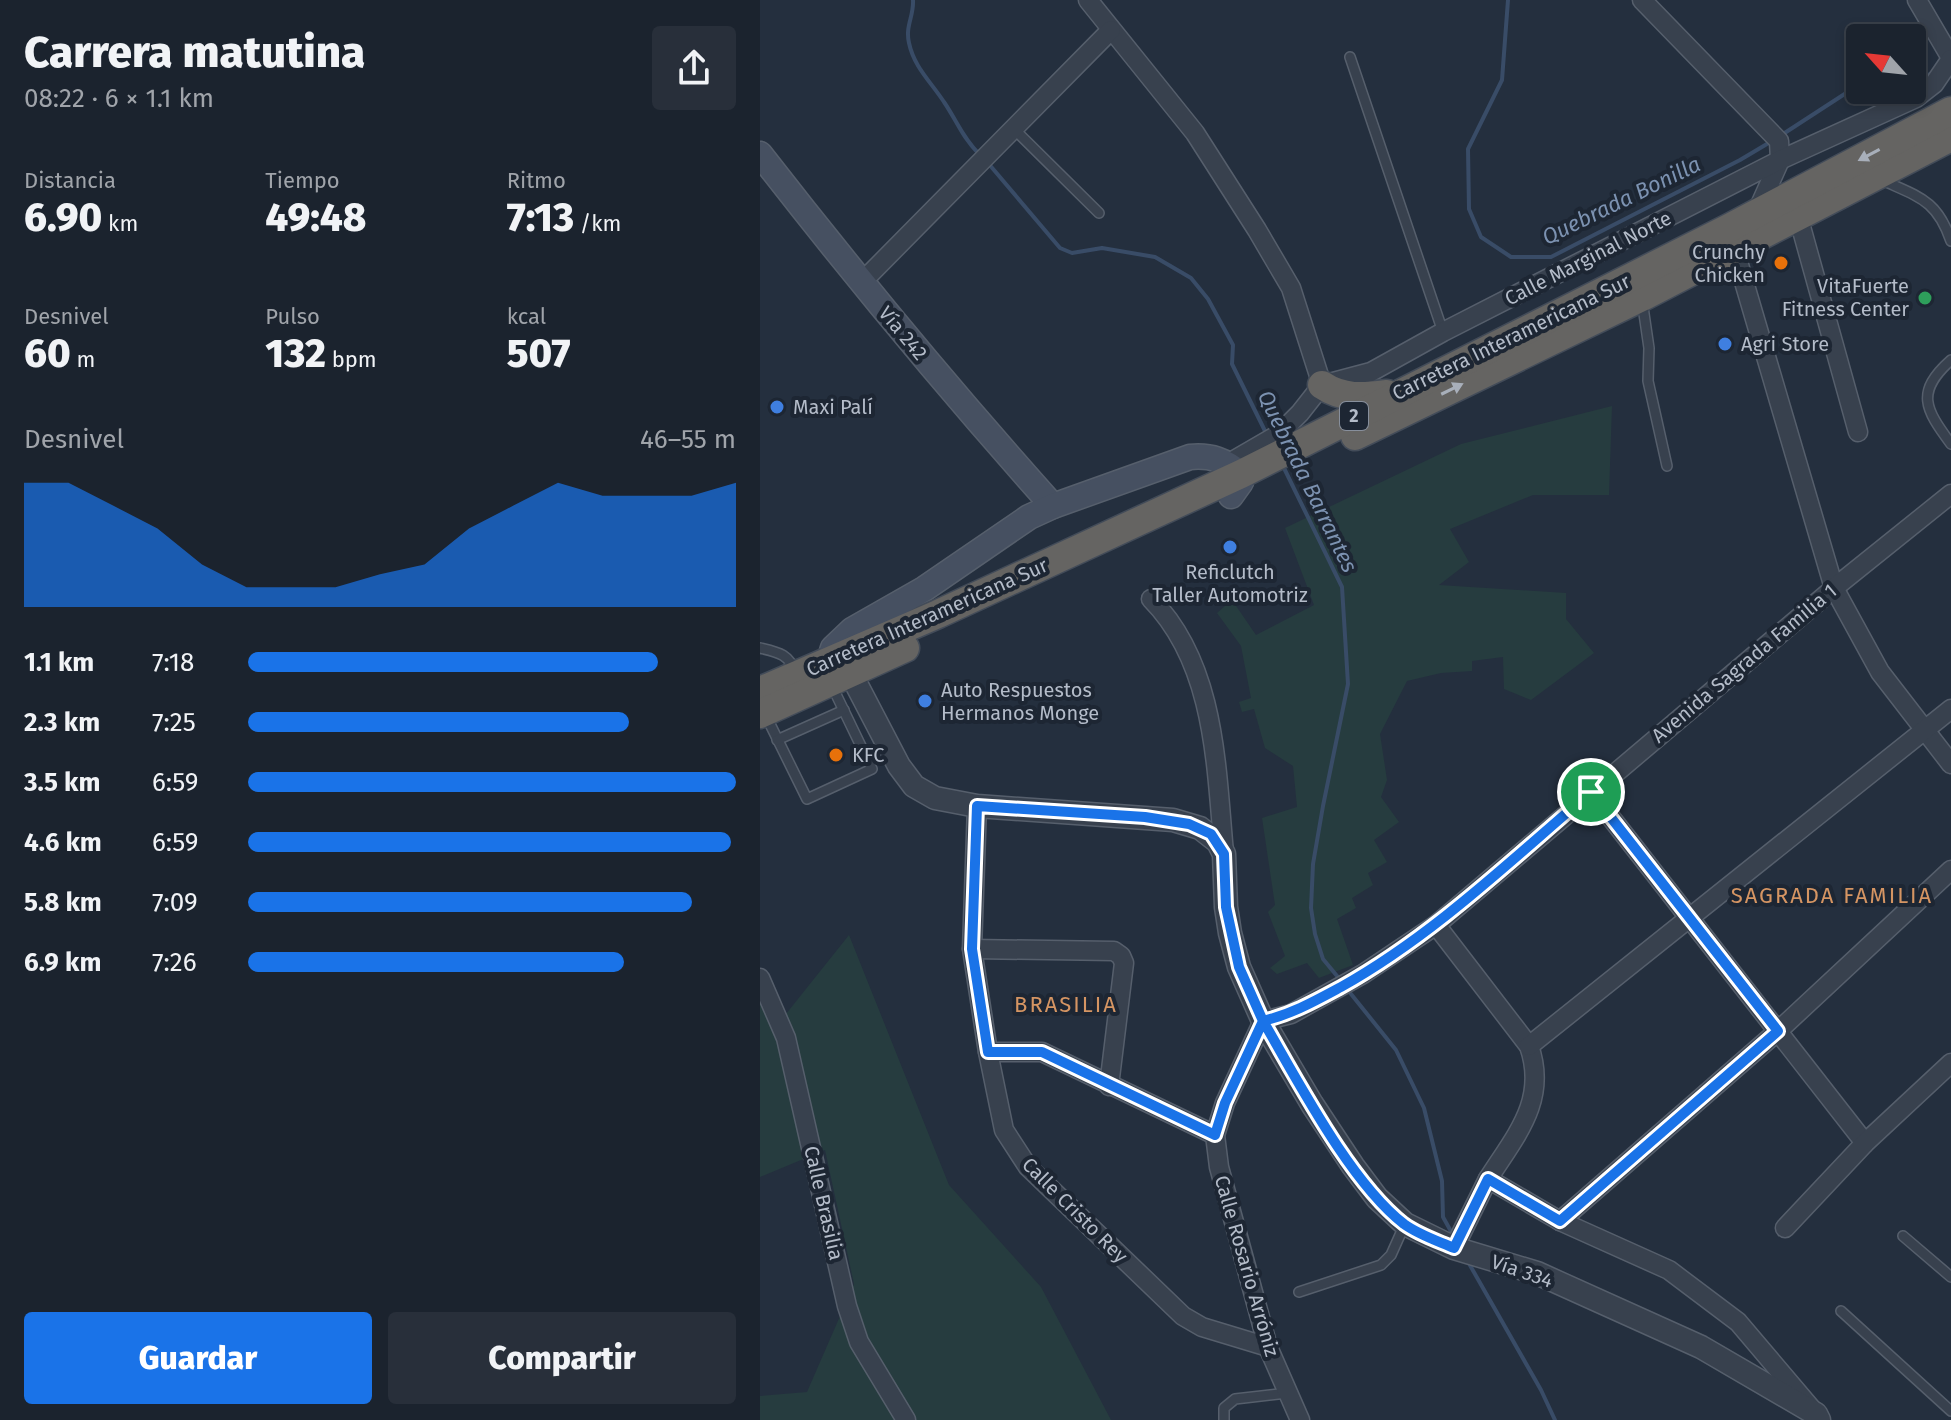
<!DOCTYPE html>
<html lang="es">
<head>
<meta charset="utf-8">
<style>
	:root { --surface:#1b232e; --page:#282f3a; --text:#f1f3f6; --muted:#a0a4aa; --line:#39404a; --accent:#1a73e8 }
	body { margin:0; font-family:"Fira Sans",sans-serif; background:var(--page); color:var(--text); height:100vh; display:flex; flex-direction:column; font-size:30px; white-space:nowrap }
	* { box-sizing:border-box; margin:0 }
	p { font-size:26px; color:var(--muted) }
	.icon { flex:none; width:44px; height:44px; fill:none; stroke:currentColor; stroke-width:2; stroke-linecap:round; stroke-linejoin:round }
	.map { position:relative; flex:1; overflow:hidden }
	.sheet { display:flex; flex-direction:column; background:var(--surface); width:760px }
	.sheet>* { flex:none }
	.needle { width:52px; rotate:297deg }
	.buttons { position:absolute; left:1086px; top:24px; display:grid; gap:16px }
	.buttons a { display:grid; place-items:center; width:80px; height:80px; border-radius:8px; background:var(--surface); box-shadow:0 4px 12px #0003,0 0 0 2px var(--line); font-size:40px }
	.pin { position:absolute; display:grid; place-items:center; width:68px; height:68px; color:#fff; margin:-34px; border:4px solid #fff; border-radius:50%; box-shadow:0 2px 8px #0007 }
	.round { display:grid; place-items:center; flex:none; width:84px; height:84px; border-radius:8px; background:var(--page) }
	.headline { display:flex; align-items:center; justify-content:space-between; height:136px; padding:0 24px }
	h1 { font-size:44px; font-weight:800; line-height:60px }
	.metrics { display:grid; grid-template-columns:repeat(3,1fr); gap:12px; height:136px; padding:8px 24px }
	.metrics div { display:grid; align-content:center }
	.metrics b { font-size:40px; font-weight:800 }
	.metrics small { font-size:22px; font-weight:400 }
	.metrics p { font-size:22px }
	.chart { height:224px; padding:16px 24px }
	.chart p { display:flex; justify-content:space-between }
	.chart svg { width:100%; height:144px; margin-top:8px; fill:var(--accent); opacity:.7 }
	.primary-button { display:flex; gap:16px; margin-top:auto; padding:16px 24px }
	.primary-button a { flex:1; height:92px; border-radius:8px; background:var(--accent); color:#fff; font-size:32px; font-weight:800; line-height:92px; text-align:center }
	.primary-button a+a { background:var(--page); color:var(--text) }
	ul { padding:0 24px; list-style:none; font-size:26px }
	li { display:grid; grid-template-columns:128px 96px 1fr; align-items:center; height:60px }
	li i { height:20px; border-radius:10px; background:var(--accent) }
	main { display:flex; flex:1; min-height:0 }
	.map>svg:first-child { display:block }
	.green { fill:#263c3f }
	.lines { fill:none; stroke-linecap:round; stroke-linejoin:round }
	.stream { stroke:#394c67; stroke-width:4 }
	.service-casing { stroke:#565f6c; stroke-width:12 }
	.minor-casing { stroke:#565f6c; stroke-width:21 }
	.tertiary-casing { stroke:#565f6c; stroke-width:25 }
	.secondary-casing { stroke:#565f6c; stroke-width:27 }
	.trunk-casing { stroke:#434c59; stroke-width:31 }
	.service { stroke:#38414e; stroke-width:9 }
	.minor { stroke:#38414e; stroke-width:18 }
	.tertiary { stroke:#38414e; stroke-width:22 }
	.secondary { stroke:#465061; stroke-width:24 }
	.trunk { stroke:#656462; stroke-width:28 }
	.oneway { fill:#a8afba }
	.route-casing { stroke:#fff; stroke-width:16 }
	.route { stroke:#1a73e8; stroke-width:10 }
	.food-dot { fill:#e8710a; stroke:#1d2633; stroke-width:3 }
	.leisure-dot { fill:#2e9e5b; stroke:#1d2633; stroke-width:3 }
	.shop-dot { fill:#3f7fe0; stroke:#1d2633; stroke-width:3 }
	.labels { text-anchor:middle; stroke-width:8; stroke-linejoin:round; paint-order:stroke }
	.shield { fill:#1d2633; stroke:#878f9c; stroke-width:2 }
	.shield-label { font-size:18px; font-weight:bold; fill:#b4bcc9 }
	.poi-label { font-size:20px; fill:#b4bcc9; stroke:#1d2633; text-anchor:start }
	.street-label { font-size:20px; fill:#b4bcc9; stroke:#1d2633 }
	.water-label { font-size:22px; font-style:italic; fill:#7c92b1; stroke:#1d2633 }
	.neighbourhood-label { font-size:22px; letter-spacing:2px; fill:#d59563; stroke:#1d2633 }
</style>
</head>
<body>
<main>
<section class="sheet">
<div class="headline"><div><h1>Carrera matutina</h1><p>08:22 · 6 × 1.1 km</p></div><a class="round"><svg class="icon" aria-label="share" viewBox="0 0 24 24"><path d="M12 15V3M7 8l5-5 5 5M5 13v7h14v-7"/></svg></a></div>
<div class="metrics">
<div><p>Distancia</p><b>6.90<small> km</small></b></div>
<div><p>Tiempo</p><b>49:48</b></div>
<div><p>Ritmo</p><b>7:13<small> /km</small></b></div>
</div>
<div class="metrics">
<div><p>Desnivel</p><b>60<small> m</small></b></div>
<div><p>Pulso</p><b>132<small> bpm</small></b></div>
<div><p>kcal</p><b>507</b></div>
</div>
<div class="chart"><p><span>Desnivel</span>46–55 m</p>
<svg viewBox="0 0 160 44" preserveAspectRatio="none"><path d="M0 44V6L10 6L20 13L30 20L40 31L50 38L60 38L70 38L80 34L90 31L100 20L110 13L120 6L130 10L140 10L150 10L160 6V44z"/></svg>
</div>
<ul>
<li><b>1.1 km</b>7:18<i style="width:84%"></i></li>
<li><b>2.3 km</b>7:25<i style="width:78%"></i></li>
<li><b>3.5 km</b>6:59<i style="width:100%"></i></li>
<li><b>4.6 km</b>6:59<i style="width:99%"></i></li>
<li><b>5.8 km</b>7:09<i style="width:91%"></i></li>
<li><b>6.9 km</b>7:26<i style="width:77%"></i></li>
</ul>
<div class="primary-button"><a>Guardar</a><a>Compartir</a></div>
</section>
<div class="map">
<svg width="1191" height="1420" viewBox="0 0 1191 1420">
	<rect width="100%" height="100%" fill="#242f3e"/>
	<g class="green">
		<polygon points="852,406 849,495 773,495 690,529 709,562 679,585 806,593 806,619 834,653 771,700 744,689 743,657 712,661 712,671 681,673 647,681 620,734 627,780 621,797 639,822 614,840 627,862 608,873 613,885 592,898 596,908 577,919 593,965 559,978 547,963 517,974 510,968 525,956 508,912 515,905 502,818 537,807 533,766 505,748 494,709 482,712 479,702 491,698 481,646 457,613 472,600 496,635 554,605 525,528 701,444"/>
		<polygon points="89,935 189,1185 281,1287 351,1420 0,1420 0,1396 47,1392 94,1284 65,1150 0,1177 0,997 14,1029"/>
	</g>
	<g class="lines">
		<g class="stream">
			<path d="M153,0c1,16 -8,26 -4,43 5,24 22,39 35,59 13,19 18,35 35,52"/>
			<polyline points="748,0 742,80 708,149 709,209 721,237 751,257 791,257 980,160 1012,141"/>
			<polyline points="1152,73 1173,75"/>
			<polyline points="1020,136 1100,84"/>
			<polyline points="228,163 300,248 312,253 342,248 395,257 431,278 448,299 473,345 472,364 507,435"/>
			<polyline points="522,464 582,587 588,684 563,806 553,864 551,908 555,934 563,959 582,982"/>
			<polyline points="587,989 636,1050 664,1108 682,1181 683,1217 693,1235"/>
			<polyline points="707,1260 781,1390 795,1420"/>
		</g>
		<defs>
			<g id="service">
				<polyline points="590,57 683,332"/>
				<polyline points="254,129 339,213"/>
				<path d="M1122,180c37,17 55,20 69,61"/>
				<polyline points="882,300 889,348 888,381 907,466"/>
				<path d="M1191,360c-36,32 -26,49 0,84"/>
				<path d="M0,648c17,4 30,6 35,25"/>
				<polyline points="6,716 47,799 112,769 72,686"/>
				<polyline points="17,740 84,710"/>
				<polyline points="1143,1236 1191,1277"/>
				<polyline points="539,1292 621,1265 631,1255 644,1226"/>
				<polyline points="1081,1311 1191,1411"/>
				<polyline points="464,1420 464,1408 475,1399 527,1393"/>
			</g>
			<g id="minor">
				<polyline points="328,0 435,133 497,230 531,288 562,385"/>
				<polyline points="882,0 1019,141 1020,160 996,214"/>
				<polyline points="1157,0 1191,58"/>
				<polyline points="1038,216 1098,432"/>
				<polyline points="972,241 1074,588 1120,672 1191,764"/>
				<polyline points="101,283 351,30"/>
				<polyline points="469,463 519,434 540,413 562,385 611,372 683,332 1020,160 1156,98 1174,84 1191,59"/>
				<path d="M391,599c65,66 65,168 73,254"/>
				<polyline points="831,792 1105,1143"/>
				<polyline points="217,806 212,949 228,1052 244,1130 268,1167 423,1316 442,1327 508,1347"/>
				<path d="M676,925l93,121c19,54 -13,89 -41,133l72,42 109,49 69,52 73,86"/>
				<polyline points="212,949 354,951 361,956 364,963 349,1086"/>
				<polyline points="0,978 26,1038 87,1306 99,1342 146,1420"/>
				<polyline points="769,1046 1191,709"/>
				<polyline points="228,1052 282,1052 455,1135"/>
				<polyline points="800,1221 1018,1031 1191,870"/>
				<polyline points="1025,1228 1105,1143 1191,1063"/>
				<polyline points="694,1248 728,1179"/>
				<polyline points="540,1420 508,1347 459,1167 455,1135 465,1103 503,1021 531,1014 603,974 676,925 1074,588 1191,494"/>
			</g>
			<polyline id="tertiary" points="91,674 139,766 154,786 175,798 217,806 413,820 440,828 458,842 464,854 466,907 470,933 479,967 503,1021 552,1104 593,1166 617,1198 645,1224 694,1248 777,1273 941,1347 1056,1414 1059,1420"/>
			<g id="secondary">
				<path d="M0,154c94,121 191,238 293,352"/>
				<path d="M69,661l4,-13 19,-18 72,-41 105,-72 24,-11 137,-49c21,-2 35,3 51,17v8l-10,14"/>
			</g>
			<g id="trunk">
				<path d="M562,385c21,14 41,12 65,9"/>
				<polyline points="595,436 882,297 1191,137"/>
				<polyline points="0,691 178,614 481,474 969,228 1191,111"/>
				<polyline points="0,714 145,648"/>
			</g>
		</defs>
		<use href="#service" class="service-casing"/>
		<use href="#minor" class="minor-casing"/>
		<use href="#tertiary" class="tertiary-casing"/>
		<use href="#secondary" class="secondary-casing"/>
		<use href="#trunk" class="trunk-casing"/>
		<use href="#service" class="service"/>
		<use href="#minor" class="minor"/>
		<use href="#tertiary" class="tertiary"/>
		<use href="#secondary" class="secondary"/>
		<use href="#trunk" class="trunk"/>
	</g>
	<defs><path id="oneway-solid" d="M-6-.8H1V-3.2L6.5 0L1 3.2V.8H-6Z" transform="scale(2)"/></defs>
	<g class="oneway">
		<use href="#oneway-solid" transform="translate(1109 155) rotate(152)"/>
		<use href="#oneway-solid" transform="translate(692 389) rotate(-26)"/>
	</g>
	<g class="lines">
		<defs>
			<path id="route" d="M831,792c-80,68 -157,143 -250,195 -26,14 -49,27 -78,34l-24,-54 -13,-60 -2,-53 -13,-20 -22,-10 -44,-7 -168,-11 -5,143 16,103h54l173,83 10,-32 38,-82c35,60 87,161 141,203 15,11 34,17 50,24l34,-69 72,42 218,-190 -187,-239"/>
		</defs>
		<use href="#route" class="route-casing"/>
		<use href="#route" class="route"/>
	</g>
	<g class="food-dot">
		<circle cx="1021" cy="263" r="8"/>
		<circle cx="76" cy="755" r="8"/>
	</g>
	<circle class="leisure-dot" cx="1165" cy="298" r="8"/>
	<g class="shop-dot">
		<circle cx="965" cy="344" r="8"/>
		<circle cx="17" cy="407" r="8"/>
		<circle cx="470" cy="547" r="8"/>
		<circle cx="165" cy="701" r="8"/>
	</g>
	<g class="labels">
		<rect class="shield" x="580" y="402" width="28" height="28" rx="6"/>
		<g class="shield-label">
			<text x="594" y="422">2</text>
		</g>
		<g class="poi-label">
			<text x="1005" y="259" text-anchor="end">Crunchy<tspan x="1005" dy="23">Chicken</tspan></text>
			<text x="1149" y="293" text-anchor="end">VitaFuerte<tspan x="1149" dy="23">Fitness Center</tspan></text>
			<text x="981" y="351">Agri Store</text>
			<text x="33" y="414">Maxi Palí</text>
			<text x="470" y="579" text-anchor="middle">Reficlutch<tspan x="470" dy="23">Taller Automotriz</tspan></text>
			<text x="181" y="697">Auto Respuestos<tspan x="181" dy="23">Hermanos Monge</tspan></text>
			<text x="92" y="762">KFC</text>
		</g>
		<g class="street-label">
			<text transform="translate(828 258) rotate(-27)" y="7">Calle Marginal Norte</text>
			<text transform="translate(143 333) rotate(50)" y="7">Vía 242</text>
			<text transform="translate(751 337) rotate(-26)" y="7">Carretera Interamericana Sur</text>
			<text transform="translate(167 617) rotate(-24)" y="7">Carretera Interamericana Sur</text>
			<text transform="translate(984 663) rotate(-40)" y="7">Avenida Sagrada Familia 1</text>
			<text transform="translate(64 1203) rotate(77)" y="7">Calle Brasilia</text>
			<text transform="translate(315 1210) rotate(45)" y="7">Calle Cristo Rey</text>
			<text transform="translate(487 1266) rotate(74)" y="7">Calle Rosario Arróniz</text>
			<text transform="translate(762 1271) rotate(19)" y="7">Vía 334</text>
		</g>
		<g class="water-label">
			<text transform="translate(861 200) rotate(-26)" y="8">Quebrada Bonilla</text>
			<text transform="translate(548 481) rotate(64)" y="8">Quebrada Barrantes</text>
		</g>
		<g class="neighbourhood-label">
			<text x="1072" y="903">SAGRADA FAMILIA</text>
			<text x="306" y="1012">BRASILIA</text>
		</g>
	</g>
</svg>
<div class="buttons">
<a><svg class="needle" viewBox="-14 -14 28 28"><path d="M0-13l5 13h-10z" fill="#e53935"/><path d="M0 13l5-13h-10z" fill="#a0a4aa"/></svg></a>
</div>
<div class="pin" style="left:831px;top:792px;background:#1e9e55"><svg class="icon" aria-label="arrive" viewBox="0 0 24 24"><path d="M6 21V4h12l-3 4 3 4H6"/></svg></div>
</div>
</main>
</body>
</html>
